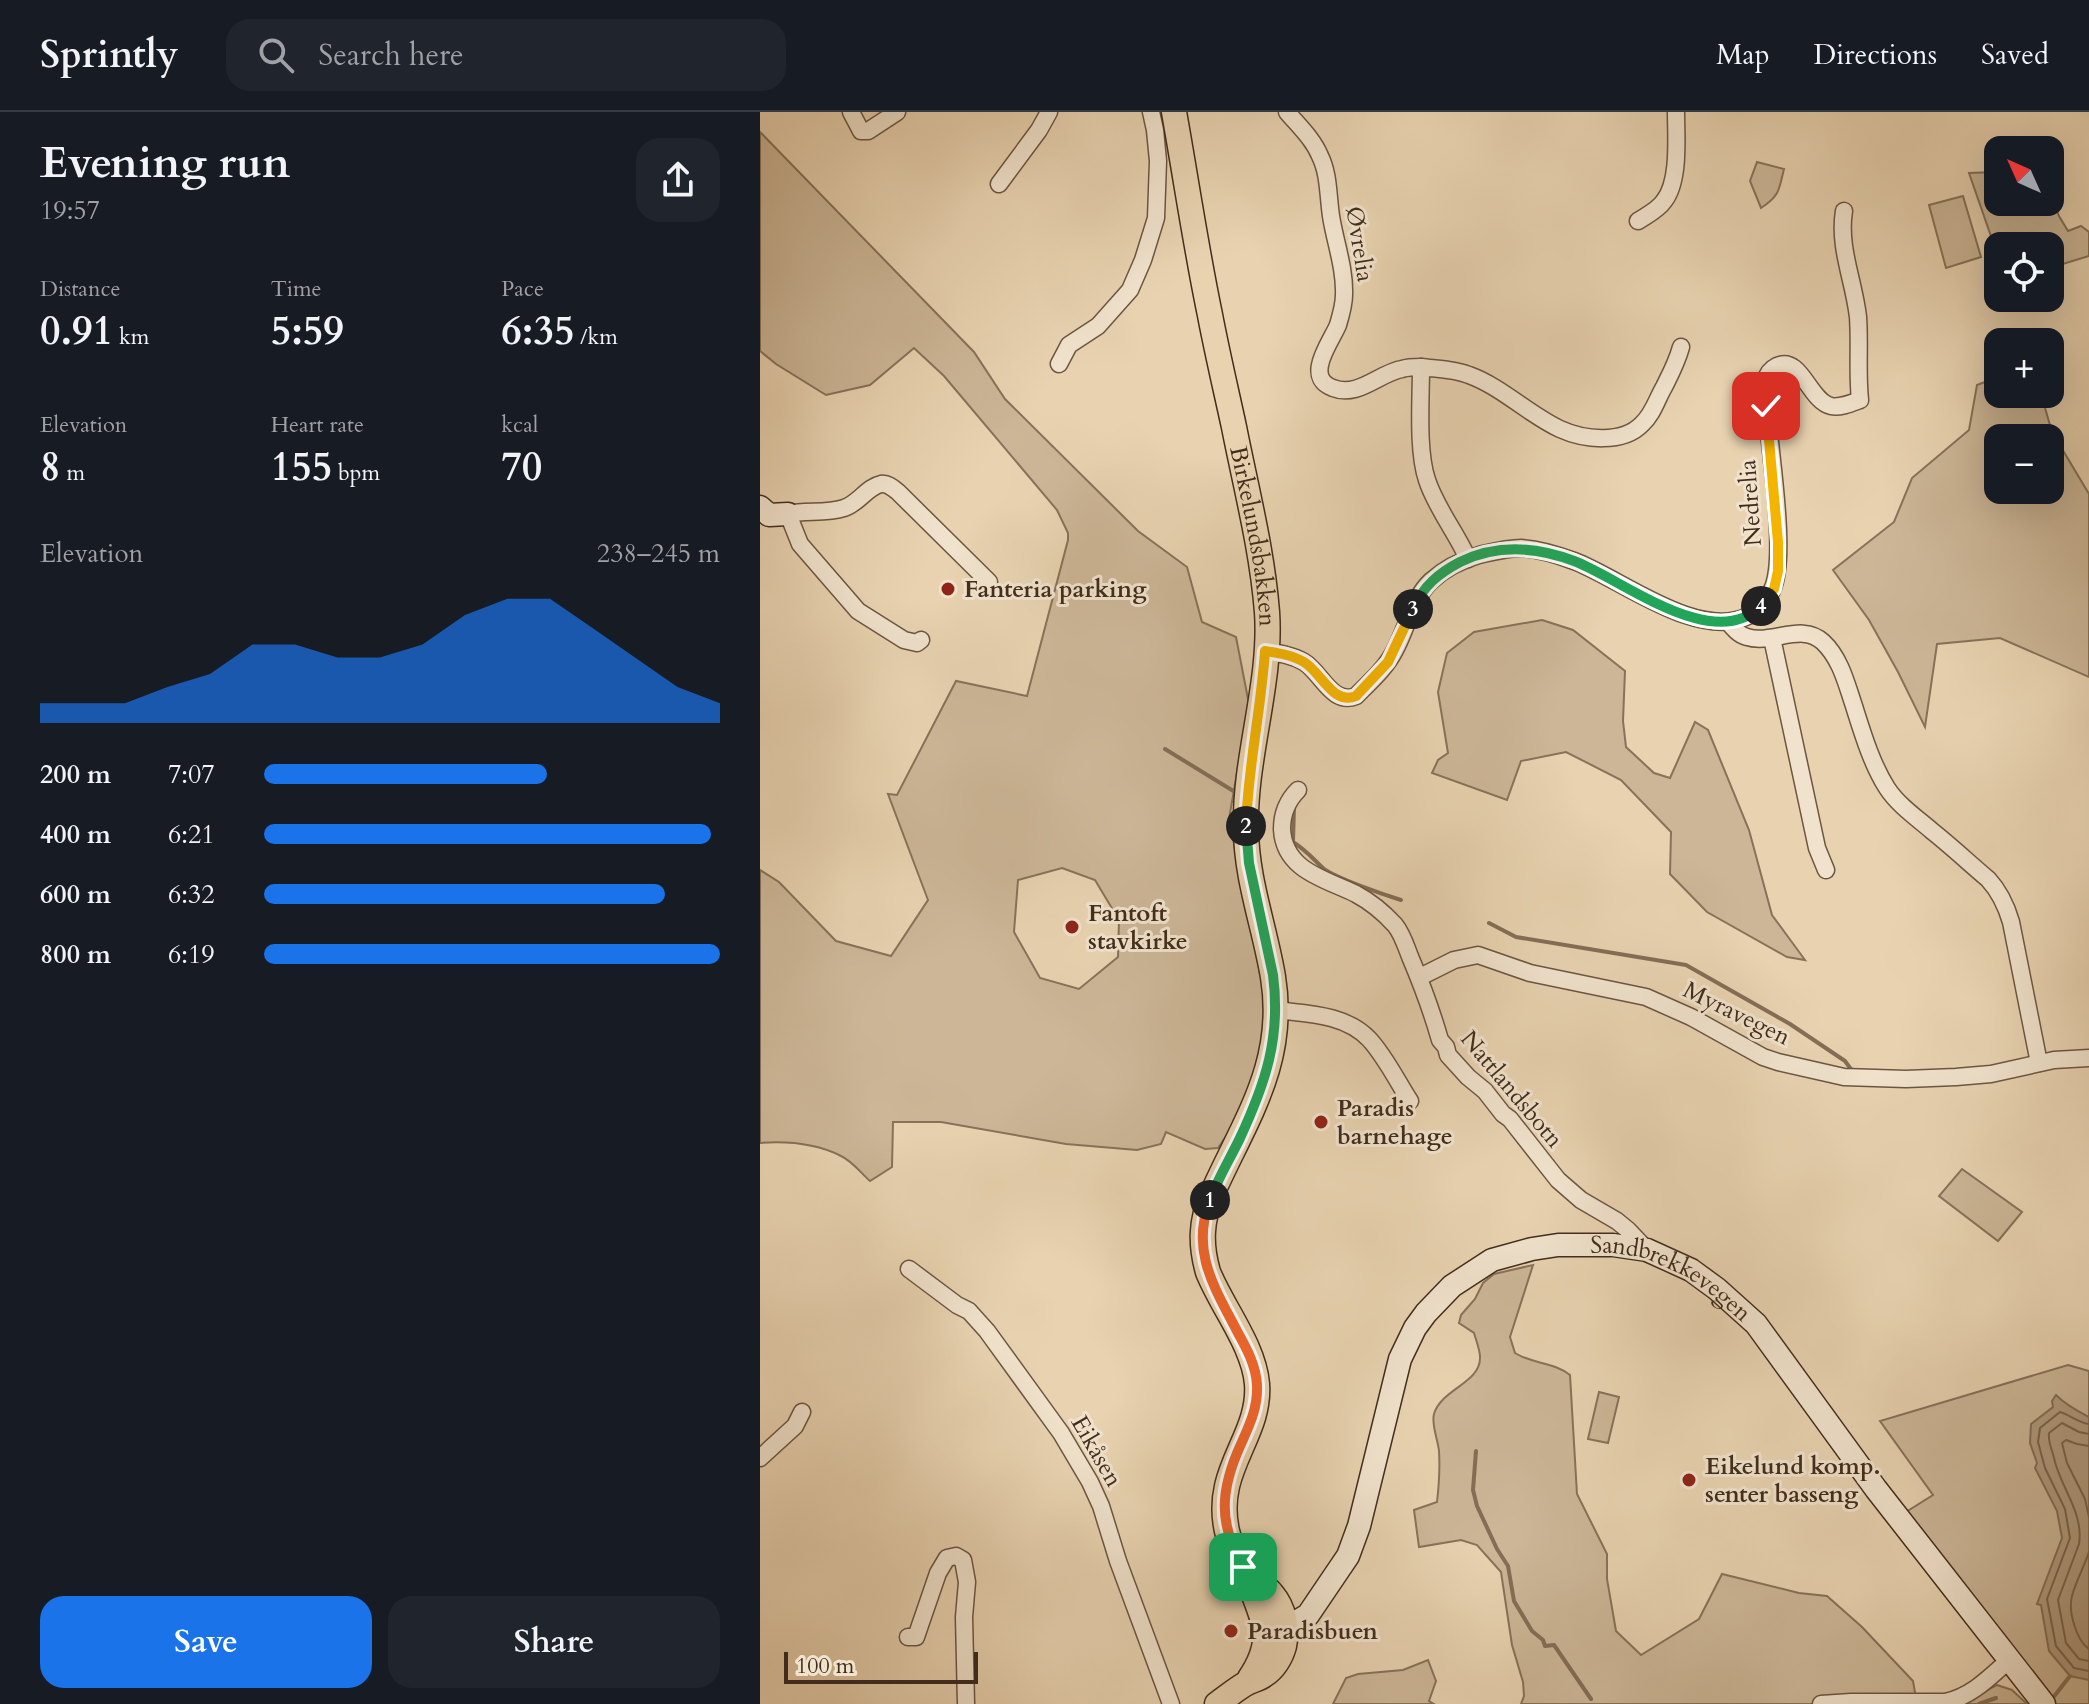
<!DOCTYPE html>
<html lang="en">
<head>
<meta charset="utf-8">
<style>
	:root { --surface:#171b24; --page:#20242c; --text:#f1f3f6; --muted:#9ea1a6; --line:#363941; --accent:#1a73e8 }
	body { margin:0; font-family:Cardo,serif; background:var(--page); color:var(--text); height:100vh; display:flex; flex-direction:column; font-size:30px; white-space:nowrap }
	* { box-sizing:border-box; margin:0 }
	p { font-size:26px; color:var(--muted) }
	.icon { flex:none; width:44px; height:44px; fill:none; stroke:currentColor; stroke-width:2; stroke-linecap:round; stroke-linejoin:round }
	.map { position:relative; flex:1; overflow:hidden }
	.panel { display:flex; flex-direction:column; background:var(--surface); width:760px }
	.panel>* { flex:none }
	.needle { width:52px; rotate:315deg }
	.buttons { position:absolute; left:1224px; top:24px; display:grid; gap:16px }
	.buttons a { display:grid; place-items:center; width:80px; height:80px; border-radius:16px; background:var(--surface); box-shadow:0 8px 32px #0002; font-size:40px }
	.scale { position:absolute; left:24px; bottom:20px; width:194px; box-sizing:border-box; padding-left:8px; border:4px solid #422d1c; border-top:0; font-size:22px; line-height:28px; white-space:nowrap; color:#422d1c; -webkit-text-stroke:6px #f0e2cc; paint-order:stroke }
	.pin { position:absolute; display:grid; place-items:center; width:68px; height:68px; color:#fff; margin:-34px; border-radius:16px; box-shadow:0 4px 12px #0006 }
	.km { position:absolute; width:40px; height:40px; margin:-20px; border-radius:50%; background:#222; color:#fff; font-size:22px; line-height:40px; text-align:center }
	.round { display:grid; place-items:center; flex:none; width:84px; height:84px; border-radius:24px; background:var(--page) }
	.overview { display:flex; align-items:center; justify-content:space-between; height:136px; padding:0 40px }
	h1 { font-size:44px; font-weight:600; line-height:60px }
	.stats { display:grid; grid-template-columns:repeat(3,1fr); gap:12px; height:136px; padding:8px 40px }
	.stats div { display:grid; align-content:center }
	.stats b { font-size:40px; font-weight:600 }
	.stats small { font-size:22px; font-weight:400 }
	.stats p { font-size:22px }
	.chart { height:224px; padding:16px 40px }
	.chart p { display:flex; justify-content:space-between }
	.chart svg { width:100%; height:144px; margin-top:8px; fill:var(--accent); opacity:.7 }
	.action { display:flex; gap:16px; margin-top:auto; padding:16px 40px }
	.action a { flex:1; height:92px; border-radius:24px; background:var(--accent); color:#fff; font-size:32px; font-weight:600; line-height:92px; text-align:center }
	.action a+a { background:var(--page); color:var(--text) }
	ul { padding:0 40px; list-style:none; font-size:26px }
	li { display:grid; grid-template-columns:128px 96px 1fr; align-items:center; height:60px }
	li i { height:20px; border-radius:10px; background:var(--accent) }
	header { display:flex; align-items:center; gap:48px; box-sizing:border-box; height:112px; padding:0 40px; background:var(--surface); border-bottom:2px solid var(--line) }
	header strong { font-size:38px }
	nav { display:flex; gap:44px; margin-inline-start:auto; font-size:28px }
	.search { width:560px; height:72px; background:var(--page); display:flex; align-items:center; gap:20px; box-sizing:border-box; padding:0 28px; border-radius:24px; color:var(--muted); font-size:30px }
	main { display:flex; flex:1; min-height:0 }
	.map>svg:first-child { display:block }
	.green { fill:#ccb697; stroke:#87725a; stroke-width:2; fill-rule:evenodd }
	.water { fill:#b09a7e; stroke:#846e57; stroke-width:2 }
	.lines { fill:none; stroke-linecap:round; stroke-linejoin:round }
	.shore { stroke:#79644d; stroke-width:2 }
	.stream { stroke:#846e57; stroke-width:4 }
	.street-casing { stroke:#6c5641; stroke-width:19 }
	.secondary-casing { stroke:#422d1c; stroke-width:25 }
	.primary-casing { stroke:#422d1c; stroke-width:27 }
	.street { stroke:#f0e2cc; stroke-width:16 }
	.secondary { stroke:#f0e2cc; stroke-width:22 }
	.primary { stroke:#e8d2b0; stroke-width:24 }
	.split-1-casing { stroke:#fff; stroke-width:16 }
	.split-2-casing { stroke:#fff; stroke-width:16 }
	.split-3-casing { stroke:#fff; stroke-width:16 }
	.split-4-casing { stroke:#fff; stroke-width:16 }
	.split-5-casing { stroke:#fff; stroke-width:16 }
	.split-1 { stroke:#f0652b; stroke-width:10 }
	.split-2 { stroke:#22a559; stroke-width:10 }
	.split-3 { stroke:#f5b400; stroke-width:10 }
	.split-4 { stroke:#22a559; stroke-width:10 }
	.split-5 { stroke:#f5b400; stroke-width:10 }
	.poi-dot { fill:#8f2418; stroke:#f0e2cc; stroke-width:3 }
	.labels { text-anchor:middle; stroke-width:6; stroke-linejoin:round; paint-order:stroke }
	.street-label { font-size:24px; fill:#422d1c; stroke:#f0e2cc }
	.poi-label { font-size:24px; font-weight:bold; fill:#422d1c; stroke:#f0e2cc; text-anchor:start }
</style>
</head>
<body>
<header>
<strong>Sprintly</strong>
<div class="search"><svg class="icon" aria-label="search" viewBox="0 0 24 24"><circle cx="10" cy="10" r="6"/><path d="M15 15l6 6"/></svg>Search here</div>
<nav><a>Map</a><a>Directions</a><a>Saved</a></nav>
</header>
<main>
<section class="panel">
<div class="overview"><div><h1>Evening run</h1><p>19:57</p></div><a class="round"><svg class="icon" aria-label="share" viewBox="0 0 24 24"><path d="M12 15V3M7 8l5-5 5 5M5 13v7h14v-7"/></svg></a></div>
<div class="stats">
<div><p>Distance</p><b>0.91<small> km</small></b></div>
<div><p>Time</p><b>5:59</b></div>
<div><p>Pace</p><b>6:35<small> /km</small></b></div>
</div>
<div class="stats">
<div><p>Elevation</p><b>8<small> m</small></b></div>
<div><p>Heart rate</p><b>155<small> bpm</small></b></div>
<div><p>kcal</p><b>70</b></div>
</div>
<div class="chart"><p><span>Elevation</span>238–245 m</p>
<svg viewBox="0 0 160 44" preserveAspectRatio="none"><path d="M0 44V38L10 38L20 38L30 33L40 29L50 20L60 20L70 24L80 24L90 20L100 11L110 6L120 6L130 15L140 24L150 33L160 38V44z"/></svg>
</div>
<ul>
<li><b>200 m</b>7:07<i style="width:62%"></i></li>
<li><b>400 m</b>6:21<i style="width:98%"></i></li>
<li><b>600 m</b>6:32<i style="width:88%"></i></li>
<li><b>800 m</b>6:19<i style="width:100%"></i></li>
</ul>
<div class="action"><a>Save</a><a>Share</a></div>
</section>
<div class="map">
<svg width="1329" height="1592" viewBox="0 0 1329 1592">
	<rect width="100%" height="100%" fill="#e8d2b0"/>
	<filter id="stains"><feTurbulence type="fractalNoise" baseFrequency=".0025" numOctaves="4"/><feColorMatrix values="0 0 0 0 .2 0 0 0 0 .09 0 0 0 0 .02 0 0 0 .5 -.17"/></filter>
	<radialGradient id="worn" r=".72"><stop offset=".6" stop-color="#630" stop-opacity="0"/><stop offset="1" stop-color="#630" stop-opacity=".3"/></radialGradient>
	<g class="green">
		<path d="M0,20l214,220 31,47 133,132 49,36 15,55 34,15 13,67 -20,115 37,184c-3,50 -17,104 -48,145l-13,1 -39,-17 -5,12 -24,6 -71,-6 -125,-22h-48l-1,45 -22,14c-9,-8 -18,-20 -29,-25 -24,-12 -54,-15 -81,-13v-273l19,12 57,59 55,15 37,-56 -40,-106 9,1 59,-114 71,15 41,-156v-7l-11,-23 -113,-134 -30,-28 -44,37 -44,10 -50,-31 -16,-13zM302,756l33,12 24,40 -1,37 -39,32 -39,-11 -26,-46 4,-52z"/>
		<path d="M997,50l27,7c-5,20 -4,27 -23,39l-11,-27z"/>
		<polygon points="1238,60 1238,90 1290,90 1290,81 1299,104 1308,119 1321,114 1329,120 1329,144 1290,156 1290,134 1251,134 1250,130 1233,130 1209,61"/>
		<polygon points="1203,84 1221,145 1186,156 1169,93"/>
		<path d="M1238,265v17h43l11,38 37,62v183l-89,-39 -63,6 -12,83 -27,-55 -29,-52 -36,-50 61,-48 18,-44 57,-48 8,-45zM1238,326h52v52h-52z"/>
		<polygon points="782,508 813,518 865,559 863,609 866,635 894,661 910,666 935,610 948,618 989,718 1012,803 1045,848 1027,845 947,800 910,762 911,720 861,668 806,640 761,649 747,688 672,661 678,648 688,641 678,580 687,541 714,520"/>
		<polygon points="1202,1057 1262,1100 1238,1129 1179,1084"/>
		<path d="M773,1153l-23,72 5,16c17,11 39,9 55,22l7,119 30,60v25l9,52 25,24 58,-36 23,-45 77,19 28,3 35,31 51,54 4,23h-396l3,-8 -1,-14 -11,-37 -11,-73 -24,-27 -16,-5 -42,7 -5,-37 23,-8c2,-17 3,-34 2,-51 -1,-11 -8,-27 -5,-37 7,-25 47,-31 46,-57 0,-7 -4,-17 -6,-24l-15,-10 2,-8 14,-16 8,-16 11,-9z"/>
		<polygon points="1308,1253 1329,1259 1329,1592 1295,1592 1146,1400 1173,1383 1120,1309"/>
		<polygon points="839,1280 859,1285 848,1331 828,1327"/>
		<polygon points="668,1548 676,1569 669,1589 674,1592 573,1592 586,1566 598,1562 643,1558"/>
		<polygon points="1237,1573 1252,1578 1267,1592 1200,1592"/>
	</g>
	<path class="water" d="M1296,1283c10,10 21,16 33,22v263l-19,-4 -21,-25 -8,-46 -4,-1 25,-66 -5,-27 -22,-43 2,-5 -7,-20 1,-19 22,-17 -1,-6z"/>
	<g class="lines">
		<g class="shore">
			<path d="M1329,1312c-10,-1 -19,-9 -29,-12l-20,16 -2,14 7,26 20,41 5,29 -23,61 9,47 18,22 15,3"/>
			<path d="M1329,1322l-10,-2 -17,-9 -13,10c-1,10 3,16 5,25 6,29 30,54 25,86l-21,56 8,43 13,16 10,2"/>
			<polyline points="1329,1334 1317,1332 1306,1328 1302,1331 1307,1351 1325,1387 1329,1405"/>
			<path d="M1329,1440c-5,15 -13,29 -17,44 -4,15 4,44 17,53"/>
		</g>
		<g class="stream">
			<polyline points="405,637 475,680"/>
			<path d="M534,694l-1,36c14,9 19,16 30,26 12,10 62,27 78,32"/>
			<polyline points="729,811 756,825 926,853 1030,912 1085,949 1093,960"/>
			<polyline points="716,1339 713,1378 717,1394 737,1437 748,1454 754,1489 772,1519 783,1528 785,1534 794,1533 831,1587"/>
			<polyline points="1292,1587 1310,1564"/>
			<polyline points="1219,1592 1236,1586"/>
		</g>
		<defs>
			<g id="street">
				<polyline points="91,0 101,19 108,19 137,0"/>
				<path d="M527,0c12,14 26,27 33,44 9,18 8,40 11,60 4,26 14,52 13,79 0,10 -3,20 -6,30 -7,17 -35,52 -5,63 25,10 46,-15 69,-19 6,-2 13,-2 19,-2"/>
				<polyline points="239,72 279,18 289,0"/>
				<path d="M878,109c9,-6 20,-11 26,-20 16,-20 12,-64 12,-89"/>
				<polyline points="299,252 309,233 338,214 370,178 383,148 396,106 398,49 395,18 391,0"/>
				<path d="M708,447c-12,-27 -32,-51 -41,-79 -10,-29 -6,-81 -6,-113 16,2 33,2 48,8 33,12 59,39 91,54 24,11 63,15 82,-5 11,-10 15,-25 22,-37 7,-14 13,-25 17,-40"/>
				<path d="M968,510c5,6 11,13 19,15 25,8 55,-15 76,5 17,16 23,40 30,61 9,28 18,60 34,85 11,17 30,30 45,43 19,15 37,32 56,48 12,13 18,26 23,43l28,141"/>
				<polyline points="1012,526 1057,736 1066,758"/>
				<path d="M161,528l-4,3 -13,-3 -46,-29 -58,-67 -12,-30c18,-4 38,0 56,-6 14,-4 23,-21 37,-24 7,-1 12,4 17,8l91,90"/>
				<path d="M505,539c13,2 27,4 39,11 17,10 28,44 52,34 14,-14 30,-28 39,-46 12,-22 17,-51 36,-69 13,-12 31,-21 48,-26 13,-3 28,-7 42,-7 17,1 37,7 53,13 46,17 123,80 174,55 11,-5 19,-14 24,-26 15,-31 -1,-130 -4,-168 -2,-13 -5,-29 -2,-42 1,-6 5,-11 11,-14 24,-11 32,35 54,40 9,2 21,-3 29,-6 -3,-27 0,-55 -2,-83 -4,-36 -20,-70 -14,-106"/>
				<path d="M538,678c-11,11 -16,24 -16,39 2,42 44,50 74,65 15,8 28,19 39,31 8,10 11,22 16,34 11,26 21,53 29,81l6,7 2,8 20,22 17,14 18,23 7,5 48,61 23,20 36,21 11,9 19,20"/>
				<polyline points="660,865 694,848 718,843 770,861 886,885 931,905 1003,945 1018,950 1084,965 1146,967 1196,965 1231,962 1294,948 1329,946"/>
				<path d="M516,898c32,4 69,4 93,29 16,17 28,42 41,62"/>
				<polyline points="149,1157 197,1193 209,1199 227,1219 301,1321 330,1370 341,1394 358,1449 411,1592"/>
				<polyline points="0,1346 35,1314 42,1300"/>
				<polyline points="148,1525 156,1525 178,1461 187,1446 196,1444 203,1448 207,1470 204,1505 206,1592"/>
				<path d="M1061,1592l30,-2h94c26,-5 45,-25 64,-42"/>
			</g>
			<g id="secondary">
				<polyline points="0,395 9,403 28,402"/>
				<path id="s1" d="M511,1512l15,4 22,-13 40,-59 11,-30 41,-167 15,-31 11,-15 26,-27 40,-26 40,-11 26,-4h55l34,5 44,20 26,19 39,35 120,165 168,215"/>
			</g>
			<g id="primary">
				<path id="s2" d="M414,0c12,67 22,136 36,203 7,37 16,75 24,112 12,61 28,122 33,185 5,71 -23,146 -21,216 0,51 19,100 27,149 14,86 -28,143 -61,217 -11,27 -12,50 -4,78 14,35 46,74 49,112 4,53 -44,85 -30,147 3,15 11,32 22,43 7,7 17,12 23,20 12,14 16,34 12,52 -3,11 -10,23 -20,29 -5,4 -12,5 -17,8 -11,6 -20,14 -30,21"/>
				<path d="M487,1462c13,45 32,60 3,104"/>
			</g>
		</defs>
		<use href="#street" class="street-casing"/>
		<use href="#secondary" class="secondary-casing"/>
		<use href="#primary" class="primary-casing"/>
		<use href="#street" class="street"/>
		<use href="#secondary" class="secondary"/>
		<use href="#primary" class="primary"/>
	</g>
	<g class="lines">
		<defs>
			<path id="split-1" d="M450,1088c-20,52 5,88 28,133 9,16 18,33 19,52 1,22 -7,39 -16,59 -21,46 -23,79 2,123"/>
			<path id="split-2" d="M450,1088c8,-22 20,-41 30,-62 26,-56 41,-101 33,-163l-24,-112 -3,-37"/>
			<path id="split-3" d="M486,714c2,-59 15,-116 19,-175 13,2 27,4 39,11 17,10 29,44 52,34l32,-34 25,-53"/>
			<path id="split-4" d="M653,497c10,-23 26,-36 47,-47 37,-18 77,-15 114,-1 48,18 139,93 187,45"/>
			<polyline id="split-5" points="1001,494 1014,477 1018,459 1018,430 1006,294"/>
		</defs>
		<use href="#split-1" class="split-1-casing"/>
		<use href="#split-2" class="split-2-casing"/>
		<use href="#split-3" class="split-3-casing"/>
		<use href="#split-4" class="split-4-casing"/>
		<use href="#split-5" class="split-5-casing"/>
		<use href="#split-1" class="split-1"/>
		<use href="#split-2" class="split-2"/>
		<use href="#split-3" class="split-3"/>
		<use href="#split-4" class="split-4"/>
		<use href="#split-5" class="split-5"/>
	</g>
	<g class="poi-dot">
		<circle cx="188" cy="477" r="8"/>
		<circle cx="312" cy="815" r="8"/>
		<circle cx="561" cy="1010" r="8"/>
		<circle cx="929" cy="1368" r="8"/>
		<circle cx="471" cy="1519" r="8"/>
	</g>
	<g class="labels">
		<g class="street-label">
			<text transform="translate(600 132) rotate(81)" y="8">Øvrelia</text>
			<text transform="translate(990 391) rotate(-94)" y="8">Nedrelia</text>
			<text dy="8" stroke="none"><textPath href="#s2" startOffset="432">Birkelundsbakken</textPath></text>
			<text transform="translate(977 901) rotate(26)" y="8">Myravegen</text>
			<text transform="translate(752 977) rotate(50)" y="8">Nattlandsbotn</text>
			<text dy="8" stroke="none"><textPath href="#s1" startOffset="644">Sandbrekkevegen</textPath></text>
			<text transform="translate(337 1339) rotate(60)" y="8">Eikåsen</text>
		</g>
		<g class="poi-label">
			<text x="204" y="485">Fanteria parking</text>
			<text x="328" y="809">Fantoft<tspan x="328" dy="28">stavkirke</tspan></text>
			<text x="577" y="1004">Paradis<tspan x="577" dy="28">barnehage</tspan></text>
			<text x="945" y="1362">Eikelund komp.<tspan x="945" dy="28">senter basseng</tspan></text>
			<text x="487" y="1527">Paradisbuen</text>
		</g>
	</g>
	<rect width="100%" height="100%" filter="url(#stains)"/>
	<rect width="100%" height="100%" fill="url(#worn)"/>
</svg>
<div class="buttons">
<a><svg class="needle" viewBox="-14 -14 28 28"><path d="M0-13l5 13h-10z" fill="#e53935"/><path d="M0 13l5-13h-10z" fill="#9ea1a6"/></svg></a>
<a><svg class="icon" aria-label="locate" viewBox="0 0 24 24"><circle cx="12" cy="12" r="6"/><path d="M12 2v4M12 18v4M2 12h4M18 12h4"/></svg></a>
<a>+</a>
<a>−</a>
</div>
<div class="scale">100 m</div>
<div class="pin" style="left:483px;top:1455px;background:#1e9e55"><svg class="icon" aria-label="arrive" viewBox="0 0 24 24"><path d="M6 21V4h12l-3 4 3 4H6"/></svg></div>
<div class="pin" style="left:1006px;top:294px;background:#d93025"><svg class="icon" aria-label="check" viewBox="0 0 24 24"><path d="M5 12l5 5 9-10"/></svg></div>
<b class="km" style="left:450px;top:1088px">1</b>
<b class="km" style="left:486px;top:714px">2</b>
<b class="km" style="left:653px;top:497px">3</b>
<b class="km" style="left:1001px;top:494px">4</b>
</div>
</main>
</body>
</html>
